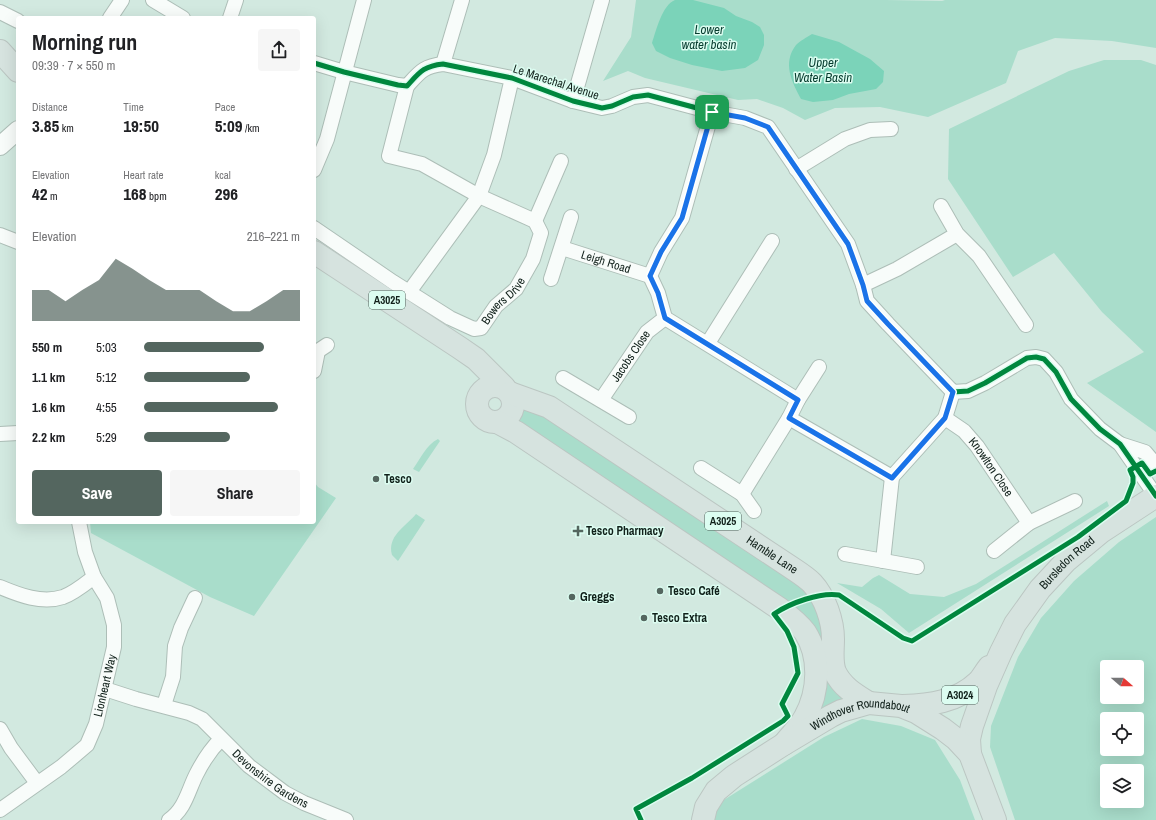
<!DOCTYPE html>
<html lang="en">
<head>
<meta charset="utf-8">
<style>
	:root { --surface:#fff; --page:#f6f6f6; --text:#202124; --muted:#757577; --accent:#54665f }
	body { margin:0; font-family:"Archivo Narrow",sans-serif; background:var(--page); color:var(--text); height:100vh; display:flex; flex-direction:column; font-size:15px; white-space:nowrap }
	* { box-sizing:border-box; margin:0 }
	p { font-size:13px; color:var(--muted) }
	.icon { flex:none; width:22px; height:22px; fill:none; stroke:currentColor; stroke-width:2; stroke-linecap:round; stroke-linejoin:round }
	.map { position:relative; flex:1; overflow:hidden }
	.drawer { position:absolute; left:16px; top:16px; width:300px; height:508px; display:flex; flex-direction:column; background:var(--surface); border-radius:4px; box-shadow:0 4px 16px #0002 }
	.drawer>* { flex:none }
	.needle { width:26px; rotate:110deg }
	.controls { position:absolute; left:1100px; top:660px; display:grid; gap:8px }
	.controls a { display:grid; place-items:center; width:44px; height:44px; border-radius:4px; background:var(--surface); box-shadow:0 4px 16px #0002; font-size:20px }
	.pin { position:absolute; display:grid; place-items:center; width:34px; height:34px; color:#fff; margin:-17px; border-radius:8px; box-shadow:0 2px 6px #0006 }
	.round { display:grid; place-items:center; flex:none; width:42px; height:42px; border-radius:4px; background:var(--page) }
	.summary { display:flex; align-items:center; justify-content:space-between; height:68px; padding:0 16px }
	h1 { font-size:22px; font-weight:700; line-height:30px }
	.stats { display:grid; grid-template-columns:repeat(3,1fr); gap:6px; height:68px; padding:4px 16px }
	.stats div { display:grid; align-content:center }
	.stats b { font-size:17px; font-weight:700 }
	.stats small { font-size:11px; font-weight:400 }
	.stats p { font-size:11px }
	.chart { height:112px; padding:8px 16px }
	.chart p { display:flex; justify-content:space-between }
	.chart svg { width:100%; height:72px; margin-top:4px; fill:var(--accent); opacity:.7 }
	.action { display:flex; gap:8px; margin-top:auto; padding:8px 16px }
	.action a { flex:1; height:46px; border-radius:4px; background:var(--accent); color:#fff; font-size:16px; font-weight:700; line-height:46px; text-align:center }
	.action a+a { background:var(--page); color:var(--text) }
	ul { padding:0 16px; list-style:none; font-size:13px }
	li { display:grid; grid-template-columns:64px 48px 1fr; align-items:center; height:30px }
	li i { height:10px; border-radius:5px; background:var(--accent) }
	.map>svg:first-child { display:block }
	.green { fill:#a9ddcb; fill-rule:evenodd }
	.water { fill:#7bd3b9 }
	.lines { fill:none; stroke-linecap:round; stroke-linejoin:round }
	.minor-casing { stroke:#adbeb7; stroke-width:16 }
	.tertiary-casing { stroke:#adbeb7; stroke-width:20 }
	.primary-casing { stroke:#bbc6c2; stroke-width:24 }
	.minor { stroke:#f8fcfa; stroke-width:14 }
	.tertiary { stroke:#f8fcfa; stroke-width:18 }
	.primary { stroke:#d6e3df; stroke-width:22 }
	.cycleway-casing { stroke:#dcfdf1; stroke-width:8 }
	.cycleway { stroke:#00873e; stroke-width:5 }
	.route-casing { stroke:#fff; stroke-width:8 }
	.route { stroke:#1a73e8; stroke-width:5 }
	.poi-dot { fill:#54665f; stroke:#dcfdf1; stroke-width:1.5 }
	.labels { text-anchor:middle; stroke-width:3; stroke-linejoin:round; paint-order:stroke }
	.shield { fill:#dcfdf1; stroke:#4d625a; stroke-width:1 }
	.shield-label { font-size:11px; font-weight:bold; fill:#10201a }
	.street-label { font-size:12px; fill:#10201a; stroke:#dcfdf1 }
	.poi-label { font-size:12px; font-weight:bold; fill:#10201a; stroke:#dcfdf1; text-anchor:start }
	.water-label { font-size:13px; font-style:italic; fill:#063c2e; stroke:#dcfdf1 }
</style>
</head>
<body>
<div class="map">
<svg width="1156" height="820" viewBox="0 0 1156 820">
	<rect width="100%" height="100%" fill="#d2e9e0"/>
	<g class="green">
		<polygon points="636,0 886,0 945,1 942,0 1156,0 1156,48 1112,41 1055,38 1018,51 1006,83 928,117 880,107 835,108 805,120 783,108 757,99 738,100 645,78 628,71 603,81 631,37"/>
		<polygon points="1104,60 1141,60 1156,65 1156,432 1087,383 1144,352 1102,312 1054,253 1013,277 948,179 949,129 1069,71"/>
		<polygon points="519,402 529,405 746,543 812,596 786,602 514,419 517,411"/>
		<path d="M438,439l2,2 -21,31 -6,-3c8,-11 13,-24 25,-30z"/>
		<polygon points="314,482 318,487 336,498 254,616 210,597 91,533 90,522 314,522"/>
		<polygon points="1107,501 1109,506 909,633 881,609 837,583 862,587 873,578 879,575 910,594 944,597 976,584"/>
		<path d="M416,514l9,6 -27,41 -6,-6c-5,-19 13,-28 24,-41z"/>
		<path d="M1156,517v303h-141l-25,-73 1,-21 27,-69 23,-39 33,-37 45,-39zM1107,667h30v30h-30zM1107,719h30v30h-30zM1107,771h30v30h-30z"/>
		<polygon points="815,599 819,608 833,689 843,700 819,713 820,693 786,608"/>
		<polygon points="862,719 901,726 935,740 960,780 975,820 711,820 719,803 824,737"/>
	</g>
	<g class="water">
		<path d="M675,0h18l31,8 12,8 16,6 8,5 4,8v10l-6,15 -13,8 -23,3 -30,-6 -22,-7 -14,-7 -4,-8c4,-12 10,-38 23,-43z"/>
		<path d="M812,34l27,8 31,17 14,12 -1,11 -7,7 -27,5 -16,6 -20,2 -12,-3c-9,-17 -19,-36 -5,-54 4,-4 11,-8 16,-11z"/>
	</g>
	<g class="lines">
		<defs>
			<g id="minor">
				<polyline points="153,0 183,18"/>
				<polyline points="0,12 18,21"/>
				<polyline points="110,18 122,0"/>
				<polyline points="230,18 236,0"/>
				<path d="M314,63l30,9 54,13 9,1c12,-13 16,-20 36,-22l69,14 61,23 29,7 10,-2 21,-9 15,-2 64,17 33,6 23,9 80,117 15,41 4,16 21,23 65,68 15,-1 17,-8 42,-25 9,-1 8,2 12,13 15,27 29,30 20,15 36,52"/>
				<polyline points="443,64 462,0"/>
				<polyline points="573,101 602,0"/>
				<polyline points="712,112 682,218 661,252 650,276 658,293 665,318 798,400"/>
				<polyline points="796,169 845,139 870,130 891,129"/>
				<polyline points="314,170 327,139 364,0"/>
				<polyline points="941,206 957,234 979,256 1026,325"/>
				<polyline points="535,221 561,161"/>
				<path id="s1" d="M314,228l79,54 57,36 24,11 7,-1 15,-22 20,-17 17,-30 8,-26 -6,-12 -56,-25 -57,-32 -33,-8 18,-70"/>
				<polyline points="0,235 18,242"/>
				<path id="s2" d="M562,248l88,28"/>
				<polyline points="551,279 571,217"/>
				<polyline points="863,285 897,269 957,234"/>
				<polyline points="409,292 479,196 494,155 512,78"/>
				<polyline points="708,343 772,241"/>
				<polyline points="314,371 318,351 327,345"/>
				<polyline points="563,378 629,417"/>
				<path id="s3" d="M601,400l46,-68 18,-14"/>
				<polyline points="789,418 892,477 945,418 953,392"/>
				<path id="s4" d="M945,418l19,13 13,15 52,77"/>
				<polyline points="0,434 18,433"/>
				<polyline points="1120,444 1145,452 1156,465"/>
				<polyline points="701,468 742,494 754,511"/>
				<polyline points="742,494 789,418 798,400 819,367"/>
				<polyline points="994,551 1029,523 1075,501"/>
				<polyline points="845,554 917,567"/>
				<polyline points="883,561 892,477"/>
				<path d="M0,587c19,8 42,17 63,10 11,-4 22,-13 31,-20"/>
				<path id="s5" d="M105,689l31,10 53,14 13,6 47,47 36,27 19,10 42,17"/>
				<polyline points="164,705 173,677 175,646 181,628 195,598"/>
				<polyline points="0,729 11,748 37,783"/>
				<path id="s6" d="M0,810l61,-43 26,-22 9,-21 18,-77v-22l-7,-27 -13,-21 -9,-25 -6,-30"/>
				<path d="M169,820c16,-11 19,-29 27,-45 7,-14 15,-26 25,-36"/>
			</g>
			<polyline id="tertiary" points="0,146 18,130"/>
			<g id="primary">
				<polyline points="0,51 18,71"/>
				<polyline points="314,252 460,348 476,359 504,387"/>
				<circle cx="495" cy="404" r="18"/>
				<path id="s7" d="M510,393l39,14 246,163c6,4 12,8 17,13 13,14 21,38 21,56 0,12 -2,23 2,33 7,15 21,23 34,31"/>
				<path d="M497,422l19,10 264,177c9,7 18,14 25,23 16,25 14,60 0,85 -5,10 -14,18 -21,27"/>
				<path d="M903,706c27,-1 54,-4 75,-24 4,-4 7,-10 11,-15"/>
				<path id="s8" d="M970,754l-1,-15 3,-13 14,-40 15,-34 14,-28 25,-35 26,-28 35,-29 55,-36"/>
				<path id="s9" d="M703,820l3,-13 10,-16 18,-15 50,-32 47,-28 10,-5 28,-8 32,3 15,6 27,17 13,10 14,15 25,66"/>
			</g>
		</defs>
		<use href="#minor" class="minor-casing"/>
		<use href="#tertiary" class="tertiary-casing"/>
		<use href="#primary" class="primary-casing"/>
		<use href="#minor" class="minor"/>
		<use href="#tertiary" class="tertiary"/>
		<use href="#primary" class="primary"/>
		<defs>
			<g id="cycleway">
				<path d="M314,63l30,9 54,13 9,1c12,-13 16,-20 36,-22l69,14 61,23 29,7 10,-2 21,-9 15,-2 64,17 33,6 23,9 80,117 15,41 4,16 21,23 65,68 15,-1 17,-8 42,-25 9,-1 8,2 12,13 15,27 29,30 20,15 36,52"/>
				<path d="M641,820l-5,-11 56,-31 91,-57 5,-5 -6,-12 16,-31 -4,-26 -7,-16 -13,-17c16,-11 46,-22 65,-19l64,43 9,3 166,-104 48,-36 7,-18v-6l-3,-7 12,-7 8,11 6,-3"/>
			</g>
		</defs>
		<use href="#cycleway" class="cycleway-casing"/>
		<use href="#cycleway" class="cycleway"/>
	</g>
	<g class="lines">
		<defs>
			<polygon id="route" points="712,112 745,118 768,127 848,244 863,285 867,301 888,324 953,392 945,418 892,478 789,418 798,400 665,318 658,293 650,276 661,252 682,218"/>
		</defs>
		<use href="#route" class="route-casing"/>
		<use href="#route" class="route"/>
	</g>
	<g class="poi-dot">
		<circle cx="376" cy="479" r="4"/>
		<path d="M576 525h4v4h4v4h-4v4h-4v-4h-4v-4h4z"/>
		<circle cx="660" cy="591" r="4"/>
		<circle cx="572" cy="597" r="4"/>
		<circle cx="644" cy="618" r="4"/>
	</g>
	<g class="labels">
		<g class="shield">
			<rect x="369" y="291" width="36" height="18" rx="3"/>
			<rect x="705" y="512" width="36" height="18" rx="3"/>
			<rect x="942" y="686" width="36" height="18" rx="3"/>
		</g>
		<g class="shield-label">
			<text x="387" y="304">A3025</text>
			<text x="723" y="525">A3025</text>
			<text x="960" y="699">A3024</text>
		</g>
		<g class="street-label">
			<text transform="translate(556 82) rotate(18)" y="4">Le Marechal Avenue</text>
			<text dy="4" stroke="none"><textPath href="#s2" startOffset="46">Leigh Road</textPath></text>
			<text dy="4" stroke="none"><textPath href="#s1" startOffset="232">Bowers Drive</textPath></text>
			<text dy="4" stroke="none"><textPath href="#s3" startOffset="53">Jacobs Close</textPath></text>
			<text dy="4" stroke="none"><textPath href="#s4" startOffset="68">Knowlton Close</textPath></text>
			<text dy="4" stroke="none"><textPath href="#s7" startOffset="309">Hamble Lane</textPath></text>
			<text dy="4" stroke="none"><textPath href="#s8" startOffset="220">Bursledon Road</textPath></text>
			<text dy="4" stroke="none"><textPath href="#s6" startOffset="171">Lionheart Way</textPath></text>
			<text dy="4" stroke="none"><textPath href="#s9" startOffset="199">Windhover Roundabout</textPath></text>
			<text dy="4" stroke="none"><textPath href="#s5" startOffset="193">Devonshire Gardens</textPath></text>
		</g>
		<g class="poi-label">
			<text x="384" y="483">Tesco</text>
			<text x="586" y="535">Tesco Pharmacy</text>
			<text x="668" y="595">Tesco Café</text>
			<text x="580" y="601">Greggs</text>
			<text x="652" y="622">Tesco Extra</text>
		</g>
		<g class="water-label">
			<text x="709" y="34">Lower<tspan x="709" dy="15">water basin</tspan></text>
			<text x="823" y="67">Upper<tspan x="823" dy="15">Water Basin</tspan></text>
		</g>
	</g>
</svg>
<div class="controls">
<a><svg class="needle" viewBox="-14 -14 28 28"><path d="M0-13l5 13h-10z" fill="#e53935"/><path d="M0 13l5-13h-10z" fill="#757577"/></svg></a>
<a><svg class="icon" aria-label="locate" viewBox="0 0 24 24"><circle cx="12" cy="12" r="6"/><path d="M12 2v4M12 18v4M2 12h4M18 12h4"/></svg></a>
<a><svg class="icon" aria-label="layers" viewBox="0 0 24 24"><path d="M12 4l9 5-9 5-9-5zM3 14l9 5 9-5"/></svg></a>
</div>
<div class="pin" style="left:712px;top:112px;background:#1e9e55"><svg class="icon" aria-label="arrive" viewBox="0 0 24 24"><path d="M6 21V4h12l-3 4 3 4H6"/></svg></div>
<section class="drawer">
<div class="summary"><div><h1>Morning run</h1><p>09:39 · 7 × 550 m</p></div><a class="round"><svg class="icon" aria-label="share" viewBox="0 0 24 24"><path d="M12 15V3M7 8l5-5 5 5M5 13v7h14v-7"/></svg></a></div>
<div class="stats">
<div><p>Distance</p><b>3.85<small> km</small></b></div>
<div><p>Time</p><b>19:50</b></div>
<div><p>Pace</p><b>5:09<small> /km</small></b></div>
</div>
<div class="stats">
<div><p>Elevation</p><b>42<small> m</small></b></div>
<div><p>Heart rate</p><b>168<small> bpm</small></b></div>
<div><p>kcal</p><b>296</b></div>
</div>
<div class="chart"><p><span>Elevation</span>216–221 m</p>
<svg viewBox="0 0 160 44" preserveAspectRatio="none"><path d="M0 44V25L10 25L20 32L30 25L40 19L50 6L60 12L70 19L80 25L90 25L100 25L110 32L120 38L130 38L140 32L150 25L160 25V44z"/></svg>
</div>
<ul>
<li><b>550 m</b>5:03<i style="width:77%"></i></li>
<li><b>1.1 km</b>5:12<i style="width:68%"></i></li>
<li><b>1.6 km</b>4:55<i style="width:86%"></i></li>
<li><b>2.2 km</b>5:29<i style="width:55%"></i></li>
</ul>
<div class="action"><a>Save</a><a>Share</a></div>
</section>
</div>
</body>
</html>
